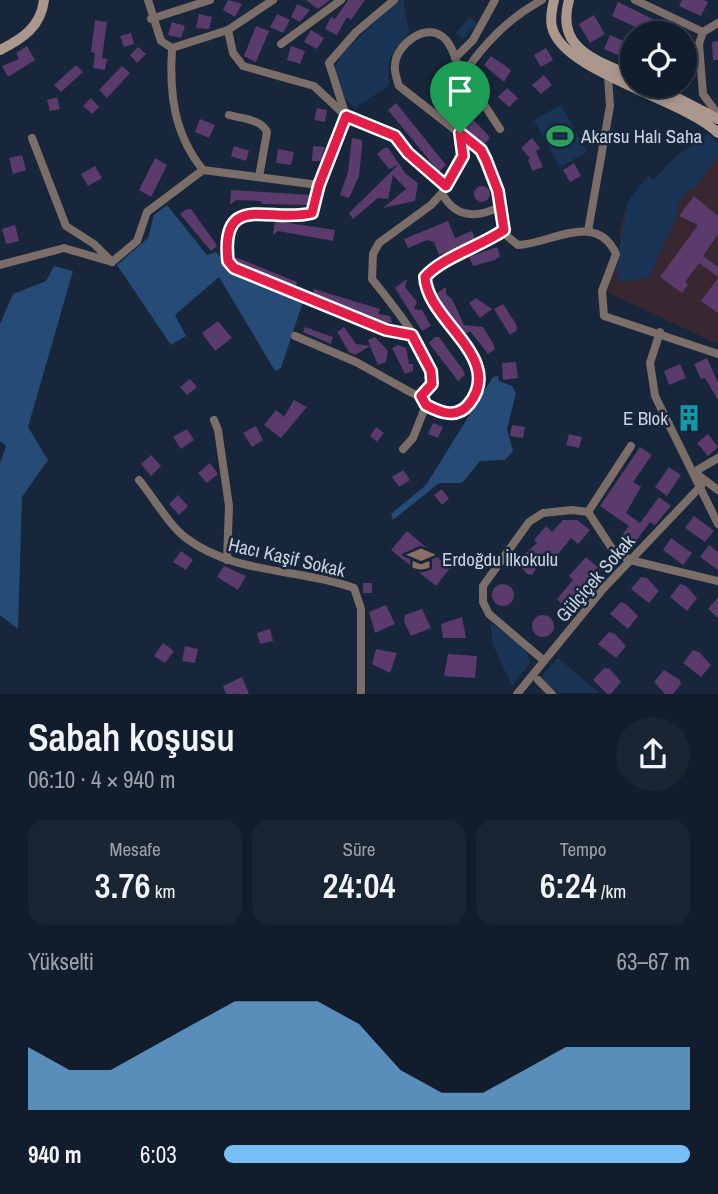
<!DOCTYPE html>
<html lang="tr">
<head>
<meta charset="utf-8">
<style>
	:root { --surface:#111c2c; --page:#1a2534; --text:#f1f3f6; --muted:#9ca1a9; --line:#303a48; --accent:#78bff7 }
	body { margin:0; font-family:"Archivo Narrow",sans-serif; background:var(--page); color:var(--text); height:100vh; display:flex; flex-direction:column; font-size:26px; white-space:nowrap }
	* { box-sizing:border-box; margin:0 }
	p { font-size:23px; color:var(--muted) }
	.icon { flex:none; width:38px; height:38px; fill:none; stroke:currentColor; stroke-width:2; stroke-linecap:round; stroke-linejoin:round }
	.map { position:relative; height:694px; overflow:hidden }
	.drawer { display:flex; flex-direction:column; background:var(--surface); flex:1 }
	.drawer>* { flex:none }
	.buttons { position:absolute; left:620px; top:21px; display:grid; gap:14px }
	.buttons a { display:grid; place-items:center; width:77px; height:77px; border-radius:50%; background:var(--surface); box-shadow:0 4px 10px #0003,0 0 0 2px var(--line); font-size:35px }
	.pin { position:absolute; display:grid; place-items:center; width:60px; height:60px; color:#fff; margin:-72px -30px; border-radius:50% 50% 50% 0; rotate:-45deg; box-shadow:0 0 7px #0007 }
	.pin .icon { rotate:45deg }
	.round { display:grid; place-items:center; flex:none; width:74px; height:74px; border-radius:37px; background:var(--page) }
	.overview { display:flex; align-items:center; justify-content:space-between; height:119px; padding:0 28px }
	h1 { font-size:38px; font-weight:600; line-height:52px }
	.metrics { display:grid; grid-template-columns:repeat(3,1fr); gap:10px; height:119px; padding:7px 28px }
	.metrics div { display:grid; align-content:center; border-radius:18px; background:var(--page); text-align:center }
	.metrics b { font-size:35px; font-weight:600 }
	.metrics small { font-size:19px; font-weight:400 }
	.metrics p { font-size:19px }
	.chart { height:196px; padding:14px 28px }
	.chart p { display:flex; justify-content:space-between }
	.chart svg { width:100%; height:126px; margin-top:7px; fill:var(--accent); opacity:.7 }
	ul { padding:0 28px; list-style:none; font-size:23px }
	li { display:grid; grid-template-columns:112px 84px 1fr; align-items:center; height:52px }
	li i { height:18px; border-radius:9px; background:var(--accent) }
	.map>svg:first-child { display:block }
	.medical { fill:#382730 }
	.green { fill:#193455 }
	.forest { fill:#264b77 }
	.building { fill:#5a3b6b }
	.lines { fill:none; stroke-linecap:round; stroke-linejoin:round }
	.street { stroke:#7b6e68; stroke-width:8 }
	.secondary { stroke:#ac978d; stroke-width:10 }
	.route-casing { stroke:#fff; stroke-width:14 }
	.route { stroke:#e11d48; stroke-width:9 }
	.labels { text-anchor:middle; stroke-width:5; stroke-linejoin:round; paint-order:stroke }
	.poi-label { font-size:19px; fill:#c8d2e0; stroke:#17263a; text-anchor:start }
	.street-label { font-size:19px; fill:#c8d2e0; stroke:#17263a }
</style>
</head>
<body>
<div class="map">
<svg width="718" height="694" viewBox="0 0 718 694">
	<rect width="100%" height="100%" fill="#17263a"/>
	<polygon class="medical" points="708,134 718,143 718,344 606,292 620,254 620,231 627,203 648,176 653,181 674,158"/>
	<g class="green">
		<path d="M398,0h5l6,31c-13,24 -25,21 -19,54l-35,23 -11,-11 -10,-29 10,-16z"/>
		<polygon points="470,17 477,24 463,39 456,33"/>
		<polygon points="561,105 587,152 560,167 534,120"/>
		<polygon points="708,134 718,143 718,156 695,188 688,190 679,202 676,218 649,278 619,282 616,270 627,203 648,176 653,181 674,158"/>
		<polygon points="490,622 526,650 530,663 512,686 493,645"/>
		<polygon points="558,658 599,693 559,693 540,678"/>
	</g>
	<g class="forest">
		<polygon points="167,205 207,255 216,252 233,270 303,302 281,368 275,371 219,277 175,315 186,336 171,345 117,265 148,238 154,215"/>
		<polygon points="54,266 73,271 28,427 48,460 22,497 18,629 0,615 0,463 6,446 0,441 0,324 13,294 46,281"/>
		<polygon points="498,376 499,381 512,386 516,393 507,429 513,451 505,460 480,461 462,483 439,483 393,520 391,514 426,485 493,377"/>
	</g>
	<g class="building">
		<polygon points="228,0 242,4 235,17 223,10"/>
		<polygon points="306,0 330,0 318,9"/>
		<polygon points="348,0 365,0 351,20 347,17 337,35 325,29 331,17 335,19"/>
		<polygon points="682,0 704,0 708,2 701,16 679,6"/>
		<polygon points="618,2 667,26 663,33 648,33 612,16"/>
		<polygon points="297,4 310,10 300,22 291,17"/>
		<polygon points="199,14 212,17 209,29 196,28"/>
		<polygon points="277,14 290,20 283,33 270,27"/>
		<polygon points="594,15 605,34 590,43 579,24"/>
		<polygon points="95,20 107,22 102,58 107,59 105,70 93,68 95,53 91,52"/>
		<polygon points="172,22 185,26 181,38 168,35"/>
		<polygon points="256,26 269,31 256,62 244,56"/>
		<polygon points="311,30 324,38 317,49 304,42"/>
		<polygon points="131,33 134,44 124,47 120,36"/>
		<polygon points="610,35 630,44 625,58 604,49"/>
		<polygon points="718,41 718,60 713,60 712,42"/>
		<polygon points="27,46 35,60 8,77 2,66 19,59 16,53"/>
		<polygon points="291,46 305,51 300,64 287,60"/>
		<polygon points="138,47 146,54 137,63 130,55"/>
		<polygon points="546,48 553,60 541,67 534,55"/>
		<polygon points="491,56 511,70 504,82 484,65"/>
		<polygon points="76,65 83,72 61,92 54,85"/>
		<polygon points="122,66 130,73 107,98 99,90"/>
		<polygon points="544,75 552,85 541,94 532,85"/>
		<polygon points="507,88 518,98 509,107 498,97"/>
		<polygon points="437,93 451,100 452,104 458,104 486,133 490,138 484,144 432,100"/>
		<polygon points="57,97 60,109 50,111 47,100"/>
		<polygon points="91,98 99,107 92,114 83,106"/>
		<polygon points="396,103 446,165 439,172 388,110"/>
		<polygon points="317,108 327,110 325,122 314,120"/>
		<polygon points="200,119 215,125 209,138 195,132"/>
		<polygon points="352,138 362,140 362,147 359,176 349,198 340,195 348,172"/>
		<polygon points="532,138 540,148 536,151 543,167 532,171 528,160 530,158 521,148"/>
		<polygon points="234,146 249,151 246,161 231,156"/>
		<polygon points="313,146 325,147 321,161 312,161"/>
		<polygon points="384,148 388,148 406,174 418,183 415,201 383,208 406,189 393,175 388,199 378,198 353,219 349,213 398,165 389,169 377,154"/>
		<polygon points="278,149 294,152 291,165 276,163"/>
		<polygon points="22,155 26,170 13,174 9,158"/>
		<polygon points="155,158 167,165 151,197 139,190"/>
		<polygon points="574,163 581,176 570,182 563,170"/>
		<polygon points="95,166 102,178 88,186 81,174"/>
		<circle cx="482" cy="194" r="8"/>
		<polygon points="231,190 281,193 310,195 307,205 263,204 260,201 236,200 230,205"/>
		<polygon points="694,196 718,216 718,234 703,256 718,267 718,277 699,263 685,282 688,285 682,293 660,277 698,225 679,216"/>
		<polygon points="187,209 191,209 214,241 217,246 211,251 180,214"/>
		<polygon points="275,221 335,230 333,241 278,231 273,235"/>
		<polygon points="448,221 455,238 472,231 475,239 439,255 434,242 427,240 408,248 404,239"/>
		<polygon points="15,225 19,241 6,244 2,229"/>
		<polygon points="497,247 500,256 495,260 473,266 469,257"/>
		<polygon points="235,257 297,282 296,286 238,263"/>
		<polygon points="718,278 718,313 701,301"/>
		<polygon points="407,279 405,287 417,302 414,309 422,310 431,326 422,331 395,288"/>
		<polygon points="446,287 446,294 452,299 464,325 483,327 493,343 495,349 488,354 470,331 466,334 443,305 437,293"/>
		<polygon points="314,289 380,309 378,314 390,316 392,322 387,324 313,293"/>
		<polygon points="476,298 492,309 480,318 469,303"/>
		<polygon points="503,304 516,324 517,330 510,335 494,309"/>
		<polygon points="218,321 232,338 215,351 202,333"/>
		<polygon points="305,327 333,337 331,344 303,332"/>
		<polygon points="344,327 356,344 370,346 368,340 375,337 388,351 386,362 378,365 370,346 355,355 349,352 337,332"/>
		<polygon points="435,337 439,337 463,370 465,375 458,381 429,343"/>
		<polygon points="398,345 406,348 409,364 413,364 413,371 405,374 392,348"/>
		<polygon points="707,358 718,383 718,400 705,378 701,379 694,364"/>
		<polygon points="516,362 518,378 503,380 502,363"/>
		<polygon points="680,364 686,378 669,385 664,371"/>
		<polygon points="190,379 197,387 187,395 180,387"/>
		<polygon points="294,400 307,407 281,438 264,425 276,410 284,417"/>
		<polygon points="691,406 700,423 687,430 678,413"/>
		<polygon points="433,423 443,427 438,438 428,434"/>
		<polygon points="512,425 525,427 523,438 510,436"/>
		<polygon points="256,426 263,440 252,447 243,433"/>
		<polygon points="376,427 384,433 377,442 370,436"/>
		<polygon points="187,429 194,440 181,449 173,437"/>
		<polygon points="569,434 582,437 579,448 566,445"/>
		<polygon points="708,434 718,447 708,456 697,443"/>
		<polygon points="640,447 652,455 633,482 641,487 626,513 640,523 659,497 671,506 655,525 650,522 631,548 619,539 629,526 600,506"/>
		<polygon points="151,455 161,466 151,476 141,464"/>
		<polygon points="210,463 218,474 207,483 198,473"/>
		<polygon points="669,467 681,475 667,496 655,487"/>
		<polygon points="403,470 410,480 399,487 392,477"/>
		<polygon points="442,489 449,499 442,505 434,495"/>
		<polygon points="178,495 188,506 179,515 169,504"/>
		<polygon points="694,516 714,531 705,542 685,528"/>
		<polygon points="563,520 577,520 590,530 578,544 571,538 555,558 547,551 532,575 527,574 516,562 537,543 534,540 546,526 552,532"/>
		<polygon points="407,531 450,568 436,586 391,550"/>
		<polygon points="671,538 692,553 683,565 663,550"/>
		<polygon points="709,545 718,552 718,570 700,557"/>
		<polygon points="181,551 193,560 186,570 173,562"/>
		<polygon points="586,557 601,570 587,589 578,592 583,600 573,612 568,611 557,599 573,580 569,576"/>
		<polygon points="224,566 246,576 238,590 217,577"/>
		<polygon points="641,577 647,578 659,591 649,603 631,589"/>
		<rect x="363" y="583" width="9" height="10"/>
		<polygon points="680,584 686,586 697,598 687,611 670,597"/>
		<circle cx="503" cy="595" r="11"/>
		<polygon points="718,597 718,618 708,609"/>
		<polygon points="621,602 626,604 638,616 628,629 610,614"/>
		<polygon points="386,605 395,624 375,633 369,612"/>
		<polygon points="422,609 431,628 411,636 404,622 405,615"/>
		<circle cx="543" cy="626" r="11"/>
		<polygon points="462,617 466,638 443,638 441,624"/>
		<polygon points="270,629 273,641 260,644 257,633"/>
		<polygon points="609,632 615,634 626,646 616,658 598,644"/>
		<polygon points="163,643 174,651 165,663 154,656"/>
		<polygon points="185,646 198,649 195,663 182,661"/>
		<polygon points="376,649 397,653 390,673 372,664"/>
		<polygon points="693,650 699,652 711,665 701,677 683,663"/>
		<polygon points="448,654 477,656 475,678 444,676"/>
		<polygon points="604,668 610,669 621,682 611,694 607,694 593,680"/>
		<polygon points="664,670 680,680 681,684 673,694 665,694 654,682"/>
		<polygon points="242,677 249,694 226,694 223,686"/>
	</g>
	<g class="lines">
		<g class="street">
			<polyline points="148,0 161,41 172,48 228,30 273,0"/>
			<polyline points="635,0 703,32"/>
			<polyline points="151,19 210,0"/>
			<polyline points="718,23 703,32 699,44 703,94 718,115"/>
			<polyline points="228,30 233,53 243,66 314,86 346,116 395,136 408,153 446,186"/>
			<polyline points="281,44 341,0"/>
			<path d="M172,48c-3,46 2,86 31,122"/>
			<polyline points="455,58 473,40 495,0"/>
			<path d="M462,76c22,-32 45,-57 80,-76"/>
			<polyline points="345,113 329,63 356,32 394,0"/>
			<path d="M229,115c14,4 32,4 38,17l-8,45"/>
			<path d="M500,129l-32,-49 -6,-4c-6,-12 -8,-30 -19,-39 -18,-15 -47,8 -48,28 -1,7 2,15 4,21l82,64 17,41 3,32 6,13 11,9c32,-1 79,-35 98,9l-14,37 2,25 114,38"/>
			<polyline points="32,138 66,226 94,244 112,262"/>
			<path d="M319,185l-7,28c-41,11 -92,-23 -84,48l6,7 151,62 27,5"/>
			<path d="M442,193c12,24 34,26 57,14"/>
			<polyline points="588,231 610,106 608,76"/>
			<polyline points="112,262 137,241 147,212 203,170 319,185 346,116"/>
			<polyline points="0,265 64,248 112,262"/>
			<polyline points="660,332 650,363 655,396 718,524"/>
			<path d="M295,336l61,26 56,31 8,3 10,-6c12,-28 -41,-89 -58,-111l1,-25 6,-11 52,-38 11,-12 20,-37 -2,-23"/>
			<path d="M421,396l5,9c15,7 31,14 43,-1 37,-46 -42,-83 -44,-127 16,-19 56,-31 79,-47"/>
			<polyline points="214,420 218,430 229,506 227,560"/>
			<polyline points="403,449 413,438 426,405"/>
			<polyline points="718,458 694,472 718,490"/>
			<path d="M139,480c15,18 29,44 47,58 49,37 113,30 168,50l7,21v85"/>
			<polyline points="588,512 613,550 630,560 718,581"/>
			<polyline points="588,512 631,446"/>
			<polyline points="542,659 489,614 483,602 483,586 529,522 543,513 572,510 588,512"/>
			<polyline points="538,680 552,694"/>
			<polyline points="517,694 603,589 701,486"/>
		</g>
		<g class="secondary">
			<path d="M554,0c-2,8 -4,18 -2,27 10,45 132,72 166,106"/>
			<path d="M569,0c-14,49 27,60 63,76"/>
			<path d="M0,50c22,-11 41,-23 44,-50"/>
			<polyline points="654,86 718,119"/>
		</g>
	</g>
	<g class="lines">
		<defs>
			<path id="route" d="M346,116l49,20 13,17 38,33 17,-30 -3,-23 21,17 5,10 12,31 6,39c-23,16 -63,28 -79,47 2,44 81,81 44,127 -12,15 -28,9 -43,1l-5,-9 11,-12 -1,-13 -19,-36 -26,-5 -152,-62 -6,-7c-8,-71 43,-37 84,-48l7,-28z"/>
		</defs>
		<use href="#route" class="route-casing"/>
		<use href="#route" class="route"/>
	</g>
	<defs>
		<symbol id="stadium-bare" viewBox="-9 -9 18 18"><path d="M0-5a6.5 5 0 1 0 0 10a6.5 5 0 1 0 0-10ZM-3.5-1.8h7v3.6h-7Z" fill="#2e9e5b" stroke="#17263a" stroke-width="2.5" paint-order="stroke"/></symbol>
		<symbol id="building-bare" viewBox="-9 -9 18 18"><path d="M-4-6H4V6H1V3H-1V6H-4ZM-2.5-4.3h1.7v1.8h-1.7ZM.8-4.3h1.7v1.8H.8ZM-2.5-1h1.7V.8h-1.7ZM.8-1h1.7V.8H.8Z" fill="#0f9aa8" stroke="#17263a" stroke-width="2.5" paint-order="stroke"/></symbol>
		<symbol id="school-bare" viewBox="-9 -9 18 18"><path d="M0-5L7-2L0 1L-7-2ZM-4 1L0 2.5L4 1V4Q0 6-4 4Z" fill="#8d6e63" stroke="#17263a" stroke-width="2.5" paint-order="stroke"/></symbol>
	</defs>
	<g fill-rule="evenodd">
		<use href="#stadium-bare" x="541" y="117" width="38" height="38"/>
		<use href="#building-bare" x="670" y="399" width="38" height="38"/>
		<use href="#school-bare" x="402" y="540" width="38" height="38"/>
	</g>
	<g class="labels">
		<g class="poi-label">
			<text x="581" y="143">Akarsu Halı Saha</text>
			<text x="668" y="425" text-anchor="end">E Blok</text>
			<text x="442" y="566">Erdoğdu İlkokulu</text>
		</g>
		<g class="street-label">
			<text transform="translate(287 557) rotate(13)" y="7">Hacı Kaşif Sokak</text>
			<text transform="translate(595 578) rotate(-49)" y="7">Gülçiçek Sokak</text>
		</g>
	</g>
</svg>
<div class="buttons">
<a><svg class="icon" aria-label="locate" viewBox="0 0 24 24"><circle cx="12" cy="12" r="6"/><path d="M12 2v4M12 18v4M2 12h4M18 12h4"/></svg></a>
</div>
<div class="pin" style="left:460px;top:133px;background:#1e9e55"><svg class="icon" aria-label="arrive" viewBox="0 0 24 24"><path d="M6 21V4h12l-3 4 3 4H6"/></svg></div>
</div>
<section class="drawer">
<div class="overview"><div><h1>Sabah koşusu</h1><p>06:10 · 4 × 940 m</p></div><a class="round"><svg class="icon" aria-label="share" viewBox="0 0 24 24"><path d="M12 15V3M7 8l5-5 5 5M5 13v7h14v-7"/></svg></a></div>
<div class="metrics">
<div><p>Mesafe</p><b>3.76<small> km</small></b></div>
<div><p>Süre</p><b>24:04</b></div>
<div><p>Tempo</p><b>6:24<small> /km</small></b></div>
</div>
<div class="chart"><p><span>Yükselti</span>63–67 m</p>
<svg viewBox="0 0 160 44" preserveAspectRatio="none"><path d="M0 44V22L10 30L20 30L30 22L40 14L50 6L60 6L70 6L80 14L90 30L100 38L110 38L120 30L130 22L140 22L150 22L160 22V44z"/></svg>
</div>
<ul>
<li><b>940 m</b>6:03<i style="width:100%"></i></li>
</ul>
</section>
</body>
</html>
